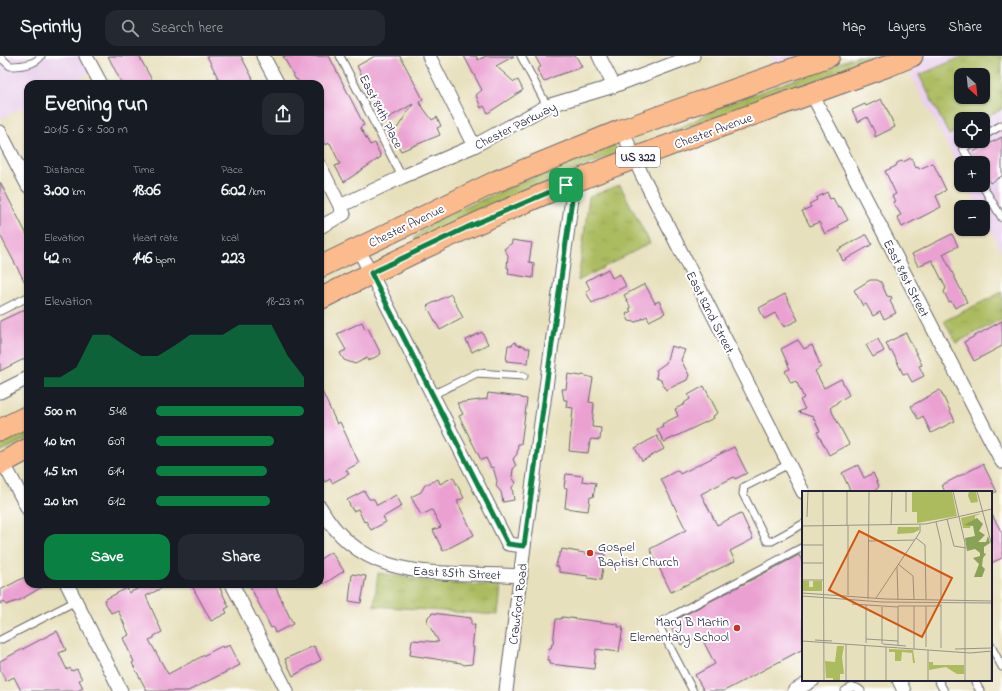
<!DOCTYPE html>
<html lang="en">
<head>
<meta charset="utf-8">
<style>
	:root { --surface:#171b24; --page:#242831; --text:#f1f3f6; --muted:#9ea1a6; --line:#363941; --accent:#0b8043 }
	body { margin:0; font-family:"Indie Flower",sans-serif; background:var(--page); color:var(--text); height:100vh; display:flex; flex-direction:column; font-size:15px; white-space:nowrap }
	* { box-sizing:border-box; margin:0 }
	p { font-size:13px; color:var(--muted) }
	.icon { flex:none; width:22px; height:22px; fill:none; stroke:currentColor; stroke-width:2; stroke-linecap:round; stroke-linejoin:round }
	.map { position:relative; flex:1; overflow:hidden }
	.sheet { position:absolute; left:24px; top:24px; width:300px; height:508px; display:flex; flex-direction:column; background:var(--surface); border-radius:12px; box-shadow:0 1px 3px #0004 }
	.sheet>* { flex:none }
	.needle { width:26px; rotate:153deg }
	.controls { position:absolute; left:954px; top:12px; display:grid; gap:8px }
	.controls a { display:grid; place-items:center; width:36px; height:36px; border-radius:8px; background:var(--surface); box-shadow:0 1px 3px #0004; font-size:20px }
	.pin { position:absolute; display:grid; place-items:center; width:34px; height:34px; color:#fff; margin:-17px; border-radius:8px; box-shadow:0 2px 6px #0006 }
	.round { display:grid; place-items:center; flex:none; width:42px; height:42px; border-radius:12px; background:var(--page) }
	.overview { display:flex; align-items:center; justify-content:space-between; height:68px; padding:0 20px }
	h1 { font-size:22px; font-weight:700; line-height:30px }
	.metrics { display:grid; grid-template-columns:repeat(3,1fr); gap:6px; height:68px; padding:4px 20px }
	.metrics div { display:grid; align-content:center }
	.metrics b { font-size:17px; font-weight:700 }
	.metrics small { font-size:11px; font-weight:400 }
	.metrics p { font-size:11px }
	.chart { height:112px; padding:8px 20px }
	.chart p { display:flex; justify-content:space-between }
	.chart svg { width:100%; height:72px; margin-top:4px; fill:var(--accent); opacity:.7 }
	.action { display:flex; gap:8px; margin-top:auto; padding:8px 20px }
	.action a { flex:1; height:46px; border-radius:12px; background:var(--accent); color:#fff; font-size:16px; font-weight:700; line-height:46px; text-align:center }
	.action a+a { background:var(--page); color:var(--text) }
	ul { padding:0 20px; list-style:none; font-size:13px }
	li { display:grid; grid-template-columns:64px 48px 1fr; align-items:center; height:30px }
	li i { height:10px; border-radius:5px; background:var(--accent) }
	header { display:flex; align-items:center; gap:24px; box-sizing:border-box; height:56px; padding:0 20px; background:var(--surface); border-bottom:1px solid var(--line) }
	header strong { font-size:19px }
	nav { display:flex; gap:22px; margin-inline-start:auto; font-size:14px }
	.search { width:280px; height:36px; background:var(--page); display:flex; align-items:center; gap:10px; box-sizing:border-box; padding:0 14px; border-radius:12px; color:var(--muted); font-size:15px }
	.map>svg:first-child { display:block }
	.built { fill:#ead1ec; fill-rule:evenodd }
	.grass { fill:url(#grass-tufts); stroke:#666e4c; fill-rule:evenodd }
	.building { fill:#eaa1d2 }
	.lines { fill:none; stroke-linecap:round; stroke-linejoin:round }
	.lane-casing { stroke:#676468; stroke-width:9 }
	.street-casing { stroke:#676468; stroke-width:15 }
	.primary-casing { stroke:#676468; stroke-width:23 }
	.lane { stroke:#fff; stroke-width:7 }
	.street { stroke:#fff; stroke-width:13 }
	.primary { stroke:#fbbb8d; stroke-width:21 }
	.route-casing { stroke:#fff; stroke-width:8 }
	.route { stroke:#0b8043; stroke-width:5 }
	.poi-dot { fill:#c8321e; stroke:#fff; stroke-width:1.5 }
	.labels { text-anchor:middle; stroke-width:4; stroke-linejoin:round; paint-order:stroke }
	.shield { fill:#fff; stroke:#646476; stroke-width:1 }
	.shield-label { font-size:12px; font-weight:bold; fill:#22223b }
	.street-label { font-size:13px; fill:#22223b; stroke:#fff }
	.poi-label { font-size:13px; fill:#22223b; stroke:#fff; text-anchor:start }
	.inset-road { fill:none; stroke:#989488; stroke-width:1 }
	.view { fill:#d45411; fill-opacity:0.15; stroke:#d45411; stroke-width:2 }
	.inset-edge { fill:none; stroke:#22223b; stroke-width:2 }
</style>
</head>
<body>
<header>
<strong>Sprintly</strong>
<div class="search"><svg class="icon" aria-label="search" viewBox="0 0 24 24"><circle cx="10" cy="10" r="6"/><path d="M15 15l6 6"/></svg>Search here</div>
<nav><a>Map</a><a>Layers</a><a>Share</a></nav>
</header>
<div class="map">
<svg width="1002" height="635" viewBox="0 0 1002 635">
	<defs>
		<pattern id="grass-tufts" width="24" height="20" patternUnits="userSpaceOnUse"><rect width="24" height="20" fill="#abbb5e"/><path d="M3 7l-1-3M5 7V3M7 7l1-3M15 17l-1-3M17 17v-4M19 17l1-3" fill="none" stroke="#93a053"/></pattern>
	</defs>
	<rect width="100%" height="100%" fill="#fff"/>
	<filter id="ink" filterUnits="userSpaceOnUse"><feTurbulence type="fractalNoise" baseFrequency=".025" numOctaves="2"/><feDisplacementMap in="SourceGraphic" scale="8" xChannelSelector="R" yChannelSelector="G"/><feConvolveMatrix kernelMatrix="1 2 1 2 8 2 1 2 1" color-interpolation-filters="sRGB"/></filter>
	<filter id="wash" filterUnits="userSpaceOnUse"><feTurbulence type="fractalNoise" baseFrequency=".012" numOctaves="4" result="noise"/><feDisplacementMap in="SourceGraphic" scale="16" xChannelSelector="R" yChannelSelector="G"/><feGaussianBlur stdDeviation="0.9" result="paint"/><feColorMatrix in="noise" values="0 0 0 0 0 0 0 0 0 0 0 0 0 0 0 0 0 1.4 0 .05"/><feComposite in="paint" operator="in"/></filter>
	<g filter="url(#wash)">
		<rect width="100%" height="100%" fill="#e7e0bc"/>
		<g class="built">
			<polygon points="0,0 86,0 94,15 68,28 28,28 28,49 0,63"/>
			<polygon points="769,0 829,0 779,18"/>
			<path d="M901,0h101v197l-19,-37v-9h-5l-11,-22h16v-22h-22v10zM961,19h22v22h-22zM961,63h22v22h-22z"/>
		</g>
		<g class="grass">
			<polygon points="858,0 884,0 673,77 672,74 692,66 717,52"/>
			<path d="M964,0h38v53l-21,10h-20v10l-12,6 -30,-60zM961,19h22v22h-22z"/>
			<polygon points="610,89 613,89 616,91 617,95 614,99 547,125 415,184 414,182 432,166 521,126"/>
			<polygon points="620,129 650,187 578,225 589,141"/>
			<polygon points="1002,236 1002,263 956,287 944,265"/>
			<polygon points="28,371 28,382 0,396 0,385"/>
			<polygon points="378,517 438,527 501,530 498,559 374,550"/>
		</g>
		<g id="blocks">
			<g class="building">
				<polygon points="108,0 139,0 154,28 122,28"/>
				<polygon points="207,0 241,0 253,23 244,28 221,28"/>
				<polygon points="283,0 329,0 364,69 360,71 370,89 375,87 381,101 344,126 335,110 340,108 330,87 325,89 320,79 320,28 300,28 297,23 296,24"/>
				<polygon points="375,0 400,0 423,43 419,46 432,64 437,61 441,70 437,72 440,79 401,95 392,80 413,48 383,65 376,53 378,52 357,10"/>
				<polygon points="464,0 476,0 478,4 486,0 514,0 496,10 514,26 518,24 523,34 488,57 484,50 481,52 476,39 482,34"/>
				<polygon points="535,0 576,0 582,11 553,21 544,26 537,13 541,11"/>
				<polygon points="881,43 884,49 885,49 895,71 875,81 875,77 867,61 858,66 852,54 865,48 866,50"/>
				<polygon points="1002,81 1002,120 990,127 983,114 983,107 979,107 973,96"/>
				<polygon points="911,102 916,112 918,111 919,113 933,107 946,134 936,140 941,151 902,171 897,161 901,159 893,146 895,145 892,140 896,138 885,115 896,110 897,107 901,105 903,106"/>
				<polygon points="0,126 28,181 28,232 0,179"/>
				<polygon points="827,136 830,143 833,142 838,152 841,151 848,164 838,169 839,171 825,178 819,166 810,170 802,155 811,151 809,148 817,144 816,142"/>
				<polygon points="952,178 958,190 943,198 967,246 955,252 951,245 949,246 944,236 946,232 932,204 918,210 912,198"/>
				<polygon points="865,179 867,179 872,188 871,189 843,205 838,194"/>
				<polygon points="512,184 532,187 529,206 534,207 533,222 508,218 509,212 507,212 508,199 504,193 512,187"/>
				<polygon points="608,213 612,222 620,218 626,230 592,247 586,236 590,233 586,225"/>
				<polygon points="870,224 877,224 881,226 887,240 892,241 890,245 896,257 884,263 880,256 873,260 866,248 863,250 854,234"/>
				<polygon points="645,228 655,247 659,245 665,257 649,265 647,260 636,266 629,265 626,258 631,255 629,253 631,252 624,239"/>
				<polygon points="451,238 463,262 440,274 427,250"/>
				<polygon points="785,238 798,264 784,271 775,257 764,263 759,252"/>
				<polygon points="28,252 28,301 0,315 0,265"/>
				<polygon points="1002,265 1002,290 974,305 964,286"/>
				<polygon points="362,266 365,273 368,272 381,298 368,305 367,302 355,308 344,304 340,297 346,294 337,278"/>
				<polygon points="482,276 488,288 472,296 466,284"/>
				<polygon points="906,277 922,309 919,310 924,320 912,326 907,317 903,318 892,295 890,296 886,287"/>
				<polygon points="878,283 884,295 873,301 866,289"/>
				<polygon points="798,284 804,293 812,289 821,311 815,315 824,332 841,323 849,339 837,346 837,347 830,352 849,388 829,399 817,376 820,375 813,361 798,356 805,353 800,344 804,342 796,325 791,327 785,315 790,313 781,293"/>
				<polygon points="515,286 517,289 525,290 525,292 530,292 528,307 506,305 508,289 512,289"/>
				<polygon points="671,290 685,294 681,304 689,319 687,324 666,334 661,324 656,322 657,316 656,314 666,307"/>
				<polygon points="568,318 581,320 583,319 593,322 589,346 594,347 592,371 601,372 600,384 591,383 590,385 588,397 569,395 573,352 566,351 567,344 564,344 562,333 566,333"/>
				<polygon points="704,330 718,357 713,360 714,362 664,386 657,373 663,370 662,368 678,360 675,353 685,348 684,347 690,343 688,339"/>
				<polygon points="320,331 337,368 340,366 359,407 346,414 349,418 332,427 330,423 325,426 320,417"/>
				<polygon points="940,334 955,365 931,377 923,360 918,363 911,350"/>
				<polygon points="488,337 521,341 521,342 527,343 521,388 518,388 517,398 513,403 516,410 513,413 512,421 516,427 512,431 514,444 503,446 501,436 496,430 497,425 493,411 491,412 486,402 481,404 459,360 463,358 457,347 487,343"/>
				<polygon points="657,380 664,393 642,405 635,392"/>
				<polygon points="734,391 747,417 735,423 734,421 701,438 717,469 741,457 753,483 730,495 735,505 671,536 650,493 686,474 661,423 678,414 680,418"/>
				<polygon points="983,408 997,436 945,436 942,429"/>
				<polygon points="858,409 864,422 873,417 879,430 877,433 871,436 851,436 842,417"/>
				<polygon points="566,418 583,420 582,425 596,427 593,441 590,441 588,455 565,452 567,432 564,431"/>
				<polygon points="453,421 464,442 457,445 474,479 443,495 433,474 441,471 432,454 421,459 411,441 421,436 425,429 438,423 440,428"/>
				<polygon points="364,435 369,443 374,443 377,449 396,439 402,450 383,461 386,466 371,474 366,465 364,466 358,453 353,455 347,444"/>
				<polygon points="991,457 1002,477 1002,502 991,507"/>
				<polygon points="562,493 590,498 591,496 605,498 601,524 588,522 588,520 559,516 559,511 556,510 558,501 559,501 559,497 561,497"/>
				<polygon points="331,496 344,515 324,528 323,526 320,528 320,503"/>
				<polygon points="799,499 803,507 803,593 724,635 704,635 695,619 715,608 700,579 681,589 669,567"/>
				<polygon points="352,518 366,520 361,547 349,545"/>
				<polygon points="25,521 28,528 47,528 20,544 6,549 4,545 0,548 0,534"/>
				<polygon points="147,528 170,528 146,540 162,576 154,580 154,582 149,584 168,618 222,590 223,592 230,589 240,609 188,635 147,635 132,607 134,606 123,582 129,579 118,554 111,557 104,544 127,532 129,537"/>
				<polygon points="191,528 218,528 229,551 225,553 227,557 211,565"/>
				<polygon points="249,528 274,528 293,568 275,577 273,571 271,572"/>
				<polygon points="432,557 471,562 471,569 475,569 472,591 474,591 472,608 464,609 461,607 410,599 412,584 439,586 427,566 428,561"/>
				<polygon points="562,561 618,568 618,571 623,571 619,596 596,593 594,613 550,608 550,604 548,604 549,592 551,592 552,588 553,588 556,563 561,563"/>
				<polygon points="57,575 66,594 59,597 67,614 70,612 72,615 77,613 82,623 79,624 83,632 77,635 21,635 14,621 6,625 0,614 0,605"/>
				<polygon points="314,590 321,604 293,620 285,603"/>
			</g>
		</g>
	</g>
	<g filter="url(#ink)">
		<use href="#blocks" fill-opacity="0" stroke="#676468" stroke-width="1"/>
		<g class="lines">
			<defs>
				<g id="lane">
					<polyline points="340,0 402,121"/>
					<polyline points="521,0 547,50"/>
					<path d="M0,1l10,9c10,0 25,-1 31,-10"/>
					<polyline points="983,80 1002,69"/>
					<polyline points="971,107 963,92 975,85"/>
					<polyline points="982,129 1002,162"/>
					<polyline points="0,255 28,241"/>
					<polyline points="432,339 477,317 524,320"/>
					<polyline points="789,408 744,431 743,438 767,485 772,485 803,468"/>
					<polyline points="0,584 76,545"/>
					<polyline points="991,590 1002,611"/>
					<polyline points="938,624 944,635"/>
					<polyline points="974,624 980,635"/>
					<polyline points="693,635 659,570 661,566 803,491"/>
					<path d="M845,635c6,-4 10,-6 16,0"/>
				</g>
				<g id="street">
					<polyline points="86,0 101,28"/>
					<polyline points="263,0 278,28"/>
					<polyline points="429,0 474,90"/>
					<polyline points="599,0 614,30"/>
					<polyline points="812,38 1002,406"/>
					<polyline points="622,74 641,117 803,436"/>
					<polyline points="0,76 28,130"/>
					<polyline points="320,110 344,158 320,171"/>
					<polyline points="340,150 402,121 474,90 547,50 614,30 693,0"/>
					<polyline points="358,192 508,488 524,490"/>
					<polyline points="0,336 28,322"/>
					<polyline points="3,406 28,453"/>
					<path d="M320,451c45,80 124,63 201,69"/>
					<polyline points="67,528 121,635"/>
					<polyline points="232,528 287,635"/>
					<polyline points="899,624 904,635"/>
					<polyline points="506,635 524,490 572,143 566,129"/>
					<polyline points="794,635 813,624"/>
				</g>
				<g id="primary">
					<polyline points="320,211 497,125 622,74 829,0"/>
					<path d="M320,243c81,-41 162,-80 246,-114 106,-43 215,-80 322,-119l24,-10"/>
					<polyline points="0,374 28,360"/>
					<polyline points="0,408 28,393"/>
				</g>
			</defs>
			<use href="#lane" class="lane-casing"/>
			<use href="#street" class="street-casing"/>
			<use href="#primary" class="primary-casing"/>
			<use href="#lane" class="lane"/>
			<use href="#street" class="street"/>
			<use href="#primary" class="primary"/>
		</g>
	</g>
	<g class="lines" filter="url(#ink)">
		<defs>
			<polygon id="route" points="566,129 572,143 524,490 508,488 371,217 470,170"/>
		</defs>
		<use href="#route" class="route-casing"/>
		<use href="#route" class="route"/>
	</g>
	<g class="poi-dot">
		<circle cx="590" cy="497" r="4"/>
		<circle cx="737" cy="572" r="4"/>
	</g>
	<g class="labels">
		<rect class="shield" x="616" y="91" width="44" height="20" rx="3"/>
		<g class="shield-label">
			<text x="638" y="105">US 322</text>
		</g>
		<g class="street-label">
			<text transform="translate(382 55) rotate(63)" y="5">East 84th Place</text>
			<text transform="translate(515 69) rotate(-27)" y="5">Chester Parkway</text>
			<text transform="translate(713 74) rotate(-20)" y="5">Chester Avenue</text>
			<text transform="translate(406 169) rotate(-26)" y="5">Chester Avenue</text>
			<text transform="translate(907 222) rotate(63)" y="5">East 81st Street</text>
			<text transform="translate(711 256) rotate(63)" y="5">East 82nd Street</text>
			<text transform="translate(457 516) rotate(3)" y="5">East 85th Street</text>
			<text transform="translate(517 548) rotate(-83)" y="5">Crawford Road</text>
		</g>
		<g class="poi-label">
			<text x="598" y="495">Gospel<tspan x="598" dy="15">Baptist Church</tspan></text>
			<text x="729" y="570" text-anchor="end">Mary B Martin<tspan x="729" dy="15">Elementary School</tspan></text>
		</g>
	</g>
	<g transform="translate(802 435)">
		<rect width="190" height="190" fill="#e7e0bc"/>
		<path d="M167,0h7l2,11 -7,1 -3,-7zM180,22l-7,3v5l-9,4h5l-1,3h-7l-2,-10zM96,36h21v3l-6,3 -16,1zM0,90h7v6h4v-6h9v10h-20zM35,155h7l-2,11 2,17h-4v7h-7v-3h-7l-1,-17 10,1zM87,158l24,1 2,13h-2l-1,-10 -10,-1 -1,9h-6v-9h-6zM127,171h4v3h31v9h-7l-11,-7 -17,3z" fill="#abbb5e"/>
		<path d="M175,27l6,6 -4,7 6,4 -7,7h8l2,-6 2,7 -6,4v6l2,1 -3,4 -1,8 3,3 -3,8h-8l5,-13 -6,-6 7,-2v-3l-5,-4 -8,2 -2,-13 10,-2 -2,-10 -9,-1z" fill="#88a355"/>
		<path d="M110,0h40l5,25 -40,7v-11h-5z" fill="#abbb5e"/>
		<path class="inset-road" d="M21,0l1,190M45,0v35M151,0l12,52v138M175,0l15,55M104,21v-21M5,26l1,-26M145,28l7,27 12,2M134,31l5,21v56M89,34l1,-34M0,35l124,-2 66,-15M46,35v69M114,47l9,7 1,54M66,50l47,-1M0,54h21M0,72h21M96,73l15,12 1,24M95,76l1,33M0,89h21M0,102l84,6 106,2M0,105l80,6 110,1M74,107l44,-66v-7M66,108l1,-108M50,113l46,3M139,113v44M112,115v43M124,115v41M64,148l32,2M13,149l17,1M0,150l168,12 22,-2M64,152v-38M44,153v37M80,153v-37M81,153l23,2M96,154v-39h43M63,155v35M153,158l37,-1M189,160v30M84,190v-34M126,190v-31"/>
		<path class="view" d="M57,40l93,47 -30,59 -93,-47z"/>
		<rect width="190" height="190" class="inset-edge"/>
	</g>
</svg>
<div class="controls">
<a><svg class="needle" viewBox="-14 -14 28 28"><path d="M0-13l5 13h-10z" fill="#e53935"/><path d="M0 13l5-13h-10z" fill="#9ea1a6"/></svg></a>
<a><svg class="icon" aria-label="locate" viewBox="0 0 24 24"><circle cx="12" cy="12" r="6"/><path d="M12 2v4M12 18v4M2 12h4M18 12h4"/></svg></a>
<a>+</a>
<a>−</a>
</div>
<div class="pin" style="left:566px;top:129px;background:#1e9e55"><svg class="icon" aria-label="arrive" viewBox="0 0 24 24"><path d="M6 21V4h12l-3 4 3 4H6"/></svg></div>
<section class="sheet">
<div class="overview"><div><h1>Evening run</h1><p>20:15 · 6 × 500 m</p></div><a class="round"><svg class="icon" aria-label="share" viewBox="0 0 24 24"><path d="M12 15V3M7 8l5-5 5 5M5 13v7h14v-7"/></svg></a></div>
<div class="metrics">
<div><p>Distance</p><b>3.00<small> km</small></b></div>
<div><p>Time</p><b>18:06</b></div>
<div><p>Pace</p><b>6:02<small> /km</small></b></div>
</div>
<div class="metrics">
<div><p>Elevation</p><b>42<small> m</small></b></div>
<div><p>Heart rate</p><b>146<small> bpm</small></b></div>
<div><p>kcal</p><b>223</b></div>
</div>
<div class="chart"><p><span>Elevation</span>18–23 m</p>
<svg viewBox="0 0 160 44" preserveAspectRatio="none"><path d="M0 44V38L10 38L20 32L30 12L40 12L50 19L60 25L70 25L80 19L90 12L100 12L110 12L120 6L130 6L140 6L150 25L160 38V44z"/></svg>
</div>
<ul>
<li><b>500 m</b>5:48<i style="width:100%"></i></li>
<li><b>1.0 km</b>6:09<i style="width:80%"></i></li>
<li><b>1.5 km</b>6:14<i style="width:75%"></i></li>
<li><b>2.0 km</b>6:12<i style="width:77%"></i></li>
</ul>
<div class="action"><a>Save</a><a>Share</a></div>
</section>
</div>
</body>
</html>
